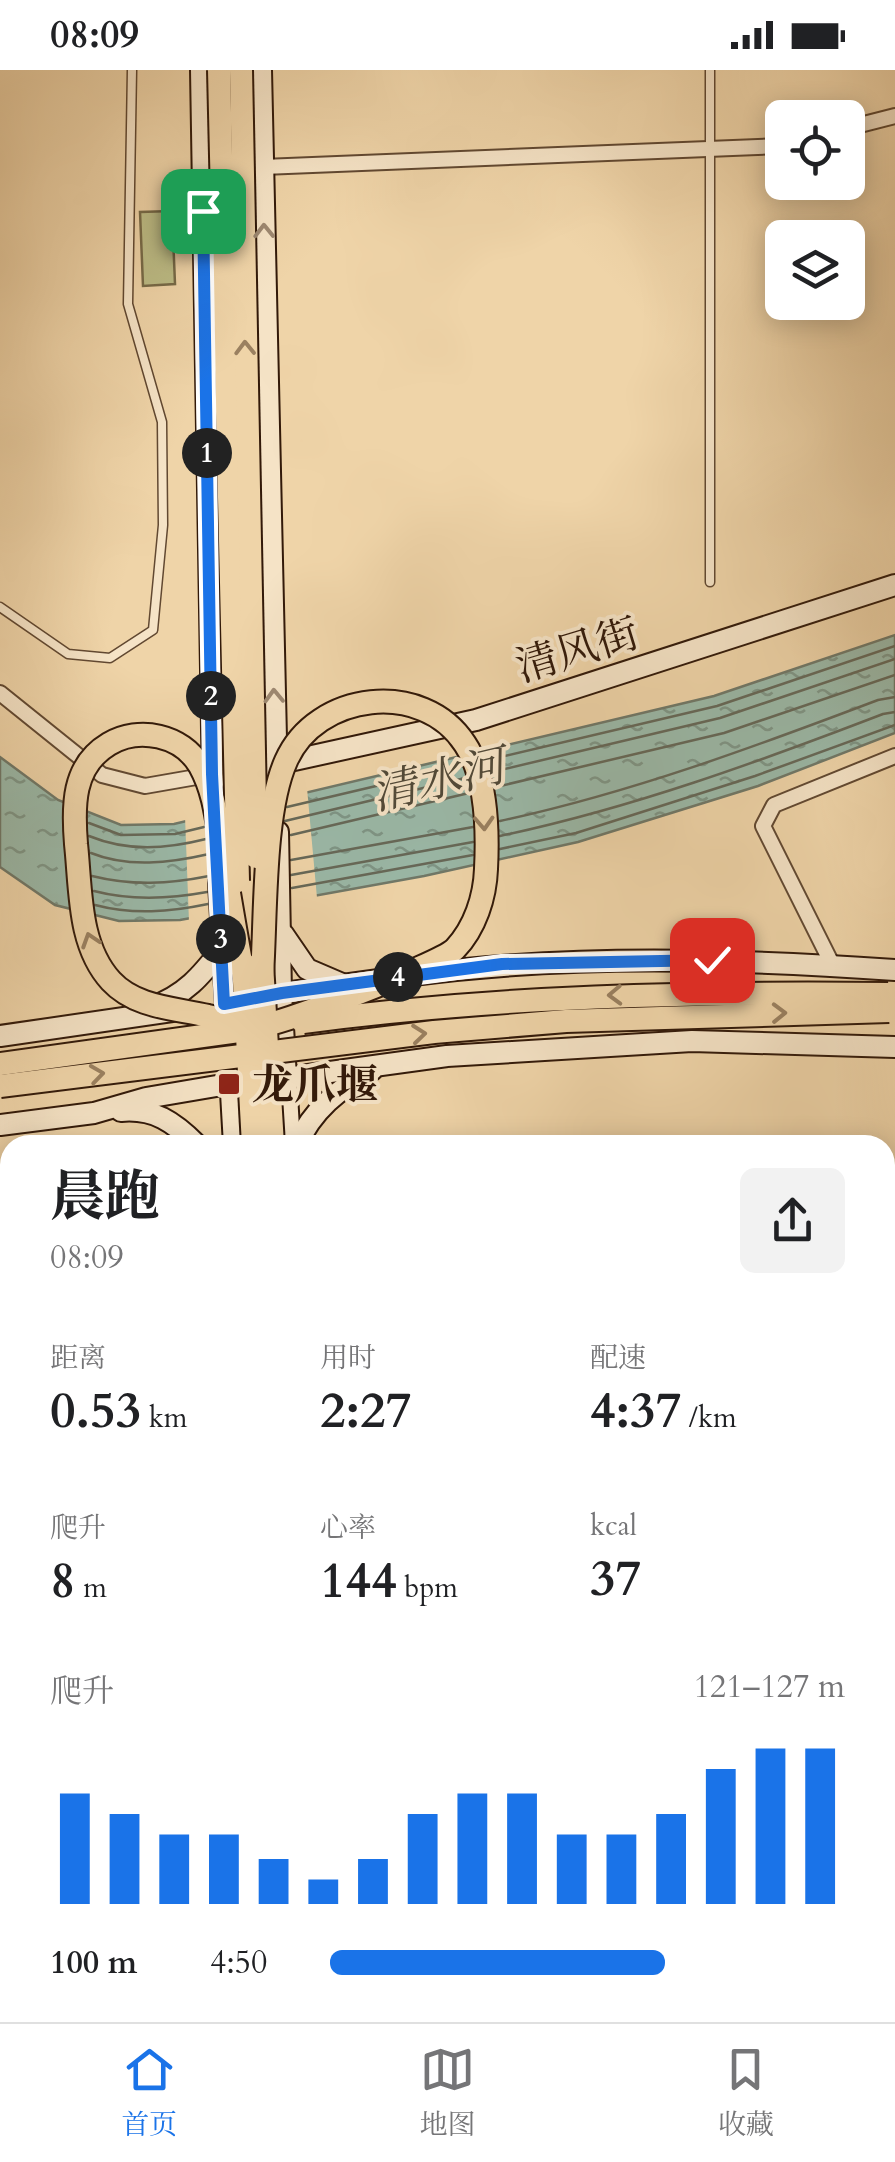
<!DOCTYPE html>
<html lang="zh">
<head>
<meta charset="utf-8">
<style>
	:root { --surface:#fff; --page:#f2f2f2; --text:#202124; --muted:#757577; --line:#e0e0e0; --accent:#1a73e8 }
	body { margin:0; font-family:Cardo,"Noto Serif SC",serif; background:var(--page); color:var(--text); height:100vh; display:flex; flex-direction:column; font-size:38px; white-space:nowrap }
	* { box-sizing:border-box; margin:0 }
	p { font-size:32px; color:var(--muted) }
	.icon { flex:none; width:55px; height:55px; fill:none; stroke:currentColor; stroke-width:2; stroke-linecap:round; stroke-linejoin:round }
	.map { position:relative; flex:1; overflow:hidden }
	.details { position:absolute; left:0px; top:1065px; width:895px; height:888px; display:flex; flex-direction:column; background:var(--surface); border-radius:30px 30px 0 0; box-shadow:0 5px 25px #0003 }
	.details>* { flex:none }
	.fabs { position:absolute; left:765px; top:30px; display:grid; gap:20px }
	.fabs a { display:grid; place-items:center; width:100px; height:100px; border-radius:15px; background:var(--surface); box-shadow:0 5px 25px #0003; font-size:50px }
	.pin { position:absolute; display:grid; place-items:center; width:85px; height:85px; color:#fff; margin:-42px; border-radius:20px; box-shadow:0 5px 15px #0006 }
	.km { position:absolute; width:50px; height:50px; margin:-25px; border-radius:50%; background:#222; color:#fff; font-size:28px; line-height:50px; text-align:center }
	.round { display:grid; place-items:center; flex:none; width:105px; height:105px; border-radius:15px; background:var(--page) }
	.summary { display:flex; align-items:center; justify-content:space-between; height:170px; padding:0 50px }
	h1 { font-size:55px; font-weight:700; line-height:75px }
	.figures { display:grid; grid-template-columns:repeat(3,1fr); gap:15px; height:170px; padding:10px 50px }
	.figures div { display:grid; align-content:center }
	.figures b { font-size:50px; font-weight:700 }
	.figures small { font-size:28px; font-weight:400 }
	.figures p { font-size:28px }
	.chart { height:280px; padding:20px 50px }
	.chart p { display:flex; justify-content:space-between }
	.chart svg { width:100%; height:180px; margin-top:10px; stroke:var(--accent); stroke-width:6 }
	ul { padding:0 50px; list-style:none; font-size:32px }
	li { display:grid; grid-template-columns:160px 120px 1fr; align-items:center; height:75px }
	li i { height:25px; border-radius:12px; background:var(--accent) }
	.status { display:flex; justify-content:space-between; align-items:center; height:70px; padding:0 50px; background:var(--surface); direction:ltr }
	.status svg { height:28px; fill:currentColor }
	.menu { display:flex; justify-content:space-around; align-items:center; height:140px; border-top:2px solid var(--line); background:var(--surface); font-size:28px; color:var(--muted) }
	.menu a { display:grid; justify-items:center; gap:5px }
	.menu .active { color:var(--accent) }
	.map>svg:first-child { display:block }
	.green { fill:#bcbc86; stroke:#776a48; stroke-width:2.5 }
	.water { fill:url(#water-ripples); stroke:#707868; stroke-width:2.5 }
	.pier { fill:#efd4a8 }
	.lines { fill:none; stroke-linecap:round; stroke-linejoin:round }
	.shore { stroke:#666858; stroke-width:2.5 }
	.lane-casing { stroke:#614831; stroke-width:11 }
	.street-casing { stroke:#614831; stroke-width:18 }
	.secondary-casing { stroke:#321909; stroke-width:24 }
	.primary-casing { stroke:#321909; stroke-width:26 }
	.lane { stroke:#f5e3c6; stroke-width:8 }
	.street { stroke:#f5e3c6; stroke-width:14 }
	.secondary { stroke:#f5e3c6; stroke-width:20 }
	.primary { stroke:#efd4a8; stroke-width:22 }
	.primary-bridge-casing { stroke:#321909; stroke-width:26; stroke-linecap:butt }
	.primary-bridge { stroke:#efd4a8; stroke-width:22 }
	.oneway { stroke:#9d8871 }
	.oneway2 { stroke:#9a8060 }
	.route-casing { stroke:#fff; stroke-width:20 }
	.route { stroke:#1a73e8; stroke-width:12 }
	.poi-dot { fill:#8f2418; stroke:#f5e3c6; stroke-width:4 }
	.labels { text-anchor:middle; stroke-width:8; stroke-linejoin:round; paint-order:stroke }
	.street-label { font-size:42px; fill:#321909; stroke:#f5e3c6 }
	.poi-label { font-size:42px; font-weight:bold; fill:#321909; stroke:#f5e3c6; text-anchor:start }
	.water-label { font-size:45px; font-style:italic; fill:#514938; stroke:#f5e3c6 }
</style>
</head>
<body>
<div class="status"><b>08:09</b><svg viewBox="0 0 49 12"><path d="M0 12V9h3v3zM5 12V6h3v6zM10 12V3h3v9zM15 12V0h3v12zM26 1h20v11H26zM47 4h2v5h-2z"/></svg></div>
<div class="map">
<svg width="895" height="1952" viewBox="0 0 895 1952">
	<defs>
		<pattern id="water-ripples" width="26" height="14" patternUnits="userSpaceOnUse" patternTransform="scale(2.5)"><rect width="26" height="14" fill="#9ab8a7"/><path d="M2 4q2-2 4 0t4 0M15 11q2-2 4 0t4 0" fill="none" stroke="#7e9586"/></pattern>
	</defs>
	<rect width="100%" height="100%" fill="#efd4a8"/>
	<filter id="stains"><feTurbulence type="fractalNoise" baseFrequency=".002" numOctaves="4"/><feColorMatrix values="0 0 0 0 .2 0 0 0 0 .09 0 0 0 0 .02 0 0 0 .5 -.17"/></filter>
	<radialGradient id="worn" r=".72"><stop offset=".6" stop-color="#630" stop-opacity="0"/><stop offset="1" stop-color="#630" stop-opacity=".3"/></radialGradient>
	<polygon class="green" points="172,141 175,214 143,216 140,142"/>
	<polygon class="water" points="895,565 895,663 758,716 578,772 424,806 180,850 119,851 55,835 0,797 0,687 58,730 121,755 174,754 714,626"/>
	<polygon class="pier" points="307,718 317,828 189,852 185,746"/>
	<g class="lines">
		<g class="shore">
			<polyline points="488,690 717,636 895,576"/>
			<polyline points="492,702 720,648 895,589"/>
			<polyline points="496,717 724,663 895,605"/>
			<polyline points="287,737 461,696"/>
			<polyline points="285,751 465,708"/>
			<path d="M500,751c130,-28 254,-74 378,-121l17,-3"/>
			<polyline points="89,753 121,765 175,764 204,757"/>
			<polyline points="291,765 469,723"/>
			<path d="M89,766c39,16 77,13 117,3"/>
			<path d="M500,766c132,-28 258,-74 383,-122l12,-2"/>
			<polyline points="500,779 576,763 755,706 895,655"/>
			<path d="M91,783c37,15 79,10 118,1"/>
			<polyline points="291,790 473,757"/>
			<polyline points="291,805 473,772"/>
			<path d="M92,806c40,10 77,8 117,0"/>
			<polyline points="292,818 473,785"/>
			<path d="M94,821c38,10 75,8 113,1"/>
			<path d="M95,835c38,10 75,7 113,-1"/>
		</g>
		<defs>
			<g id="lane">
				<polyline points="710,512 710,0"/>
				<polyline points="0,537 68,584 110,588 153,560 163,455 162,352 128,234 132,0"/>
			</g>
			<g id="street">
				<polyline points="848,58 895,46"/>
				<polyline points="263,97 782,76"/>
				<polyline points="0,623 102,705 145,716 208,705"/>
				<polyline points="833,896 763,756 774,735 895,686"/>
				<polyline points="885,1474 895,1435"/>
				<polyline points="0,1551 10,1557"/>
				<polyline points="885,1557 895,1857"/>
				<polyline points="0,1856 10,1863"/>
			</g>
			<g id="secondary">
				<polyline points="201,0 213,719"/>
				<polyline points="261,0 277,713"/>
				<polyline points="276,694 476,650 895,515"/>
				<polyline points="278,762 281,923 290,1075"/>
				<polyline points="219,813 234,1075"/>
				<polyline points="283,864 307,899 342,914"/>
				<path d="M413,905c161,-21 321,-16 482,-5"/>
				<polyline points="270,925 379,910"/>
				<path d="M152,937c33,-12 49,-31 70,-58"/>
				<polyline points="0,966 172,941"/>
				<polyline points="279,1009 447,986 692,971 895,977"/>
				<path d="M121,1041c33,-3 53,11 76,34"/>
				<polyline points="0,1055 94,1043 146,1028 240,1012"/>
				<path d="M297,1075c15,-35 42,-56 75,-75"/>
				<polyline points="286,1942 287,1952"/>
				<polyline points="346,1942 346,1952"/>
			</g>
			<g id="primary">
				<polyline points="308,1942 309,1952"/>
				<polyline points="326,1942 327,1952"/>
			</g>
		</defs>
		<use href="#lane" class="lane-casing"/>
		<use href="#street" class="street-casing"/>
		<use href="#secondary" class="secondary-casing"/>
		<use href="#primary" class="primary-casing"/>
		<use href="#lane" class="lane"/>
		<use href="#street" class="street"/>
		<use href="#secondary" class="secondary"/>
		<use href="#primary" class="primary"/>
		<defs>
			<g id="primary-bridge">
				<polyline points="219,0 238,811"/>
				<polyline points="241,0 256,787"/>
				<polyline points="243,893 253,1075"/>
				<polyline points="262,894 273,1075"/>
				<path d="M244,908c-8,-42 -15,-85 -22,-127 -5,-29 -7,-58 -22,-85 -18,-31 -61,-40 -91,-22 -37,22 -36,63 -33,100 5,46 2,101 35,137 25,27 64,27 97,35 14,3 31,10 46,11 19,1 186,-63 201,-78 20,-21 30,-52 31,-80 2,-39 1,-92 -21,-125 -42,-65 -149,-52 -179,17 -23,51 -20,154 -24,214"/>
				<path d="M303,952c197,-26 386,-30 585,-28"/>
				<polyline points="0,994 246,960"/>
				<polyline points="0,1016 434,962 566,951 889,941"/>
			</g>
		</defs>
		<use href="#primary-bridge" class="primary-bridge-casing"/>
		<use href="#primary-bridge" class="primary-bridge"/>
	</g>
	<defs><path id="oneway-chevron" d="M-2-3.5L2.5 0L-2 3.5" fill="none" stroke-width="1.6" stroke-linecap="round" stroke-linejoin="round" transform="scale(2.5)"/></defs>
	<g class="oneway">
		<use href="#oneway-chevron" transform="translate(264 161) rotate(-91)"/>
		<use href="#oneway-chevron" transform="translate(274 626) rotate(-92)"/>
	</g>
	<g class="oneway2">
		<use href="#oneway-chevron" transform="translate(245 278) rotate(-91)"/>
		<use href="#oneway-chevron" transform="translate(484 753) rotate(87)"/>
		<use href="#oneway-chevron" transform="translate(90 870) rotate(-108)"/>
		<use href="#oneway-chevron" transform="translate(615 925) rotate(178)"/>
		<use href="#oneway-chevron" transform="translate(779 943) rotate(-1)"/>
		<use href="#oneway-chevron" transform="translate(419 964) rotate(-6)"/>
		<use href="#oneway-chevron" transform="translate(97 1004) rotate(-8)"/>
	</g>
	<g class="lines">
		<defs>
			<polyline id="route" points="203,141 212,704 224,934 282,923 502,894 712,890"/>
		</defs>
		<use href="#route" class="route-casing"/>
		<use href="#route" class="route"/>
	</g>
	<rect class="poi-dot" x="217" y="1002" width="24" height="24" rx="5"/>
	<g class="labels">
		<g class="street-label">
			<text transform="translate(577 579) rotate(-17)" y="15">清风街</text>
		</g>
		<g class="poi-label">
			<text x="252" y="1029">龙爪堰</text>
		</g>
		<g class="water-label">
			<text transform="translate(438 709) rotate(-13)" y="16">清水河</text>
		</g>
	</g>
	<rect width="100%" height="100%" filter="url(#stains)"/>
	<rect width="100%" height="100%" fill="url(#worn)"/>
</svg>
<div class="fabs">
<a><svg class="icon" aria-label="locate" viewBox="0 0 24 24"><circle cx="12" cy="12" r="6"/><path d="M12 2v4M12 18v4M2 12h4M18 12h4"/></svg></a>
<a><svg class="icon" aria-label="layers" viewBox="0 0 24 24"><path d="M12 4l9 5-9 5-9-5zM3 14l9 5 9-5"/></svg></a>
</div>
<div class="pin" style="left:203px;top:141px;background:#1e9e55"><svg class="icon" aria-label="arrive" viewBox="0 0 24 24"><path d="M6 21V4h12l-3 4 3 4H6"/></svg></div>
<div class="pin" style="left:712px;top:890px;background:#d93025"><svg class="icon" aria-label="check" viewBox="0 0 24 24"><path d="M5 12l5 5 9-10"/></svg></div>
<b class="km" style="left:207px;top:383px">1</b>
<b class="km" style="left:211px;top:626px">2</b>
<b class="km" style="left:221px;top:869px">3</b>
<b class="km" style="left:398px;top:907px">4</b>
<section class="details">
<div class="summary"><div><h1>晨跑</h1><p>08:09</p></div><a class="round"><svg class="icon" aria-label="share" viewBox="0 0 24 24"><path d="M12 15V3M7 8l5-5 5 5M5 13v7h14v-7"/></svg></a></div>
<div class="figures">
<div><p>距离</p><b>0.53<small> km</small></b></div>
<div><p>用时</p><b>2:27</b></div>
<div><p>配速</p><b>4:37<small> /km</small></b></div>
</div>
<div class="figures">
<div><p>爬升</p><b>8<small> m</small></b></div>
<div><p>心率</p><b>144<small> bpm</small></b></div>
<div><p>kcal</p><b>37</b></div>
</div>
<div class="chart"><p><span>爬升</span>121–127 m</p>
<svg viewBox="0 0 160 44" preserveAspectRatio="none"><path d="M5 44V17M15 44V22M25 44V27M35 44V27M45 44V33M55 44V38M65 44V33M75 44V22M85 44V17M95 44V17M105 44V27M115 44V27M125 44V22M135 44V11M145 44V6M155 44V6"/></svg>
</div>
<ul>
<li><b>100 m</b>4:50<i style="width:65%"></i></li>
</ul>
</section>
</div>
<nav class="menu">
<a class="active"><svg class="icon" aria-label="home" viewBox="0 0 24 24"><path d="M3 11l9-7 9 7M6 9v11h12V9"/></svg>首页</a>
<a><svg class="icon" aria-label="map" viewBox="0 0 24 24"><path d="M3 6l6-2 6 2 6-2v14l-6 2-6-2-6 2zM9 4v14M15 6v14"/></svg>地图</a>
<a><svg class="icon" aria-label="saved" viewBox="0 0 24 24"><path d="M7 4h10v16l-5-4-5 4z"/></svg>收藏</a>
</nav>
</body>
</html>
